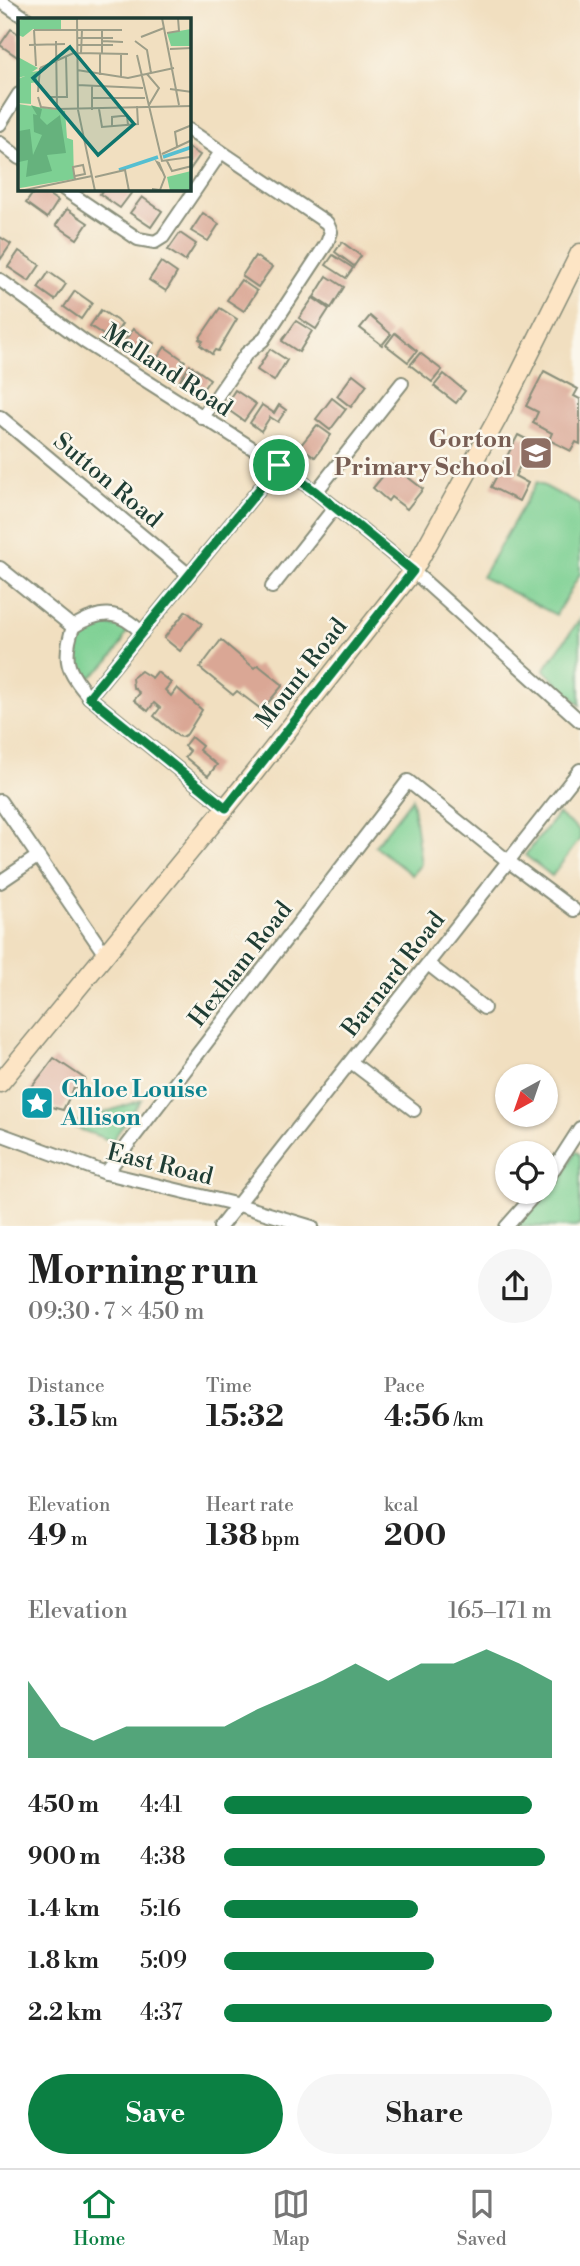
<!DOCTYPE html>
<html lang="en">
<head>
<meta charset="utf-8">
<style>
	:root { --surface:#fff; --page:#f6f6f6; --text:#222; --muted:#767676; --line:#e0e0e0; --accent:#0b8043 }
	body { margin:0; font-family:"Libre Bodoni",serif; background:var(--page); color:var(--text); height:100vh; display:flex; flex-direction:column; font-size:26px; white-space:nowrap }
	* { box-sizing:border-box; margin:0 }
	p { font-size:23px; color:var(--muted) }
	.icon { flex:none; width:38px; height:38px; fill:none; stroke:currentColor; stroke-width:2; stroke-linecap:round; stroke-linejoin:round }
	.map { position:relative; height:1226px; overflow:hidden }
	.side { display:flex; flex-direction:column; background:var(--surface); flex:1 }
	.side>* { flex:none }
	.needle { width:46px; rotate:220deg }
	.fabs { position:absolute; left:495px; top:1064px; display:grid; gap:14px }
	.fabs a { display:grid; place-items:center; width:63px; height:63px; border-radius:50%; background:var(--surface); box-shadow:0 2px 5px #0004; font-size:35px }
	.pin { position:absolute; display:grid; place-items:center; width:60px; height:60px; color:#fff; margin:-30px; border:4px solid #fff; border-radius:50%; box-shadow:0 2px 7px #0007 }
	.round { display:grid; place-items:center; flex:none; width:74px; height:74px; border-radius:37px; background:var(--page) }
	.head { display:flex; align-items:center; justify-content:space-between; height:119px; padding:0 28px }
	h1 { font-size:38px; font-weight:700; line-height:52px }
	.stats { display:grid; grid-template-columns:repeat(3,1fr); gap:10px; height:119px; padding:7px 28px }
	.stats div { display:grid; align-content:center }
	.stats b { font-size:30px; font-weight:700 }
	.stats small { font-size:19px; font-weight:400 }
	.stats p { font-size:19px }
	.chart { height:196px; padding:14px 28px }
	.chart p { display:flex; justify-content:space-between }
	.chart svg { width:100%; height:126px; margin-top:7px; fill:var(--accent); opacity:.7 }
	.button { display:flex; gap:14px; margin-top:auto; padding:14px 28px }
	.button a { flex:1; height:80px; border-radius:42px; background:var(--accent); color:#fff; font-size:28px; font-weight:700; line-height:80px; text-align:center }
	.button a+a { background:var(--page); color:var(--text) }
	ul { padding:0 28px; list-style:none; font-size:23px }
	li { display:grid; grid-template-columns:112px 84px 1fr; align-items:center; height:52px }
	li i { height:18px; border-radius:9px; background:var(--accent) }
	.tabs { display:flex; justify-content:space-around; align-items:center; height:98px; border-top:2px solid var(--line); background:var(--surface); font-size:19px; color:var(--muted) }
	.tabs a { display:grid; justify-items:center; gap:4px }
	.tabs .active { color:var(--accent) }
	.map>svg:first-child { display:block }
	.green { fill:#7dd093; stroke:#4e8664; stroke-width:2 }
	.building { fill:#daa795 }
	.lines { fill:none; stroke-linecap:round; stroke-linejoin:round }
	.street-casing { stroke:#888e7a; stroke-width:16 }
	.secondary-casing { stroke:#888e7a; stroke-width:21 }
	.street { stroke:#fff; stroke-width:12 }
	.secondary { stroke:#fde5c5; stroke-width:18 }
	.route-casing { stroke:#fff; stroke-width:14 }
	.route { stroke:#0b8043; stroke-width:9 }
	.labels { text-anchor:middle; stroke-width:5; stroke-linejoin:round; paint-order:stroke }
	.street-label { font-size:24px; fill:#1f3d34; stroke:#fbf7ec }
	.education-label { font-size:24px; font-weight:bold; fill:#785e54; stroke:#fbf7ec; text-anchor:end }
	.culture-label { font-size:24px; font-weight:bold; fill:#0d838f; stroke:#fbf7ec; text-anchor:start }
	.inset-river { fill:none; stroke:#55bfd1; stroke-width:3.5 }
	.inset-road { fill:none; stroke:#9d9e88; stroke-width:2 }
	.view { fill:#0f766e; fill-opacity:0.15; stroke:#0f766e; stroke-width:3.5 }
	.inset-edge { fill:none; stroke:#1f3d34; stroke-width:3.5 }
</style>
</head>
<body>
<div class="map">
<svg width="580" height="1227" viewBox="0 0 580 1227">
	<rect width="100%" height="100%" fill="#fbf7ec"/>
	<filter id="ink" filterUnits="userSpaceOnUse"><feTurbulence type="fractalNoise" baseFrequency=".0143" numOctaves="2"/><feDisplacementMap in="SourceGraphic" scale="14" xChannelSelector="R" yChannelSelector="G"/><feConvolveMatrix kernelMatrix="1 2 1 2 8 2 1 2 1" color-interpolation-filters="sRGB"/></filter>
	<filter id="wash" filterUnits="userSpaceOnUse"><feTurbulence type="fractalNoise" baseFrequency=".00686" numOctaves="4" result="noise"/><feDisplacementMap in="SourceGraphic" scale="28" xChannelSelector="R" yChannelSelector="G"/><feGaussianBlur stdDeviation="1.57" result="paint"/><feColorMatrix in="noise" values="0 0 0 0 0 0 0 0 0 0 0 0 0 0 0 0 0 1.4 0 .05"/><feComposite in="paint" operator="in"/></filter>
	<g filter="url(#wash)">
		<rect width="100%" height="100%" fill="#f1dfc0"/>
		<g class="green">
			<polygon points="537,482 580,505 580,574 556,615 482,577"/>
			<polygon points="580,619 580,705 544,670"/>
			<path d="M108,625l10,1 9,5c-7,19 -21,35 -37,47 -12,-5 -15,-17 -15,-29 9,-14 16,-23 33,-24z"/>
			<polygon points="412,798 421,864 412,875 375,846"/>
			<polygon points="558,814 580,831 580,839 552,876 525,855"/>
			<polygon points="141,1100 112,1141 68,1125"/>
			<polygon points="576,1151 580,1155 580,1225 575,1227 516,1226 559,1183"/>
		</g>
		<g id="blocks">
			<g class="building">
				<polygon points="11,29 19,34 19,58 0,45"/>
				<polygon points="189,148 200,155 189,171"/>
				<polygon points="36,189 40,189 58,201 47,218 26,203"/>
				<polygon points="103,189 127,189 132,192 120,208 100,194"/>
				<polygon points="142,197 162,211 151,227 130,213"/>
				<polygon points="67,209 88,223 77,239 56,225"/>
				<polygon points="203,213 219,224 208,241 191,231"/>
				<polygon points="180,233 196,244 185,261 168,250"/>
				<polygon points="0,237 11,244 0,260"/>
				<polygon points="342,242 361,256 354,266 335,252"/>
				<polygon points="19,251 40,265 29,281 8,267"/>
				<polygon points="333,255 353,268 346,278 326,265"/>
				<polygon points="255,256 272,267 258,287 242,276"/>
				<polygon points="161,262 177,273 166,291 149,280"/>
				<polygon points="49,272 66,284 55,300 38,288"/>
				<polygon points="327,276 344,287 331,308 314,297"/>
				<polygon points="241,280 257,291 244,311 227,300"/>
				<polygon points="75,291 92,303 81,319 64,307"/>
				<polygon points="313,298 329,309 316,329 299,318"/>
				<polygon points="220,308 237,319 218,351 215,350 212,354 200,345 203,341 199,339"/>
				<polygon points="101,310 122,324 111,340 90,326"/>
				<polygon points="370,316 391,334 382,345 360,328"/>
				<polygon points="296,321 312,331 299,352 282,341"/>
				<polygon points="133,329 154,343 143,359 122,345"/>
				<polygon points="395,333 417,351 408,362 386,345"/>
				<polygon points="165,347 185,361 173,378 153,364"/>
				<polygon points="270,349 287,360 274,381 257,370"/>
				<polygon points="420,353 442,370 432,382 410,365"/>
				<polygon points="190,365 210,379 199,395 179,382"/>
				<polygon points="544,371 578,389 574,396 580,399 580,444 576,442 571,451 549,440 552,433 533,423 538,412 526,406"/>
				<polygon points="353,374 367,385 351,407 337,396"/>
				<polygon points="444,374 465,391 456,403 434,386"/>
				<polygon points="235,390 256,404 244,421 224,407"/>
				<polygon points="332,398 346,409 330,430 316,419"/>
				<polygon points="262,405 274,413 279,405 286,410 278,422 270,417 261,431 250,423"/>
				<polygon points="317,425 331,435 315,457 300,446"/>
				<polygon points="518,435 532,442 515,476 528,483 519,501 491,487"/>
				<polygon points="392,465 423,489 407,509 391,497 388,501 373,488"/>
				<polygon points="186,611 202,624 180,651 164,638"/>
				<polygon points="221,640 254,668 258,665 283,685 262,710 237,691 233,695 200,668"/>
				<polygon points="141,671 152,678 157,672 171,683 165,690 171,696 177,688 202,710 187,734 182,737 178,736 154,716 160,708 154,703 148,711 134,700 140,693 133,687 132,678"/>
				<polygon points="191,737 202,746 199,750 217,765 208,776 185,757 190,751 184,746"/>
				<polygon points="54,1058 85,1079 78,1088 75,1086 63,1110 29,1101 25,1096"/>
			</g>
		</g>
	</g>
	<g filter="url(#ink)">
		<use href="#blocks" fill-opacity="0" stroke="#888e7a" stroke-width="2"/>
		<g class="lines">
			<defs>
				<g id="street">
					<polyline points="0,1 27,19"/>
					<polyline points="0,124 19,94"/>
					<polyline points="189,130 327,223 331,232 327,243 263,340 246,354 202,418"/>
					<polyline points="0,143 19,158"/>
					<polyline points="64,189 138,239 155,242 163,237 221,152"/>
					<polyline points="0,280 85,342 279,465 316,492 413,571 580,721"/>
					<polyline points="0,417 189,575"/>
					<polyline points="316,492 402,383"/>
					<path d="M0,568l73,59c-11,33 -6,44 16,70l137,111"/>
					<polyline points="272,587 335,507"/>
					<path d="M73,627c27,-17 46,-18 69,6"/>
					<polyline points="89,697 279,465"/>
					<polyline points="0,801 104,953"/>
					<polyline points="0,882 37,857"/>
					<polyline points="428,964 484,1008"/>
					<polyline points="351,1062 414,1110"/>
					<polyline points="0,1134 106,1173 239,1205 312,1227"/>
					<polyline points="106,1173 408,781 508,861 574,910"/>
					<polyline points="546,1181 580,1128"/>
					<polyline points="220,1227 580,770"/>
					<polyline points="506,1227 537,1192"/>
				</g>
				<polyline id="secondary" points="0,1083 254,773 413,571 497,419 580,253"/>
			</defs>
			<use href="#street" class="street-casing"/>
			<use href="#secondary" class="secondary-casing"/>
			<use href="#street" class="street"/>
			<use href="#secondary" class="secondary"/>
		</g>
	</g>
	<g class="lines" filter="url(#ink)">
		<defs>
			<polygon id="route" points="279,465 316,492 413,571 226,808 89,697"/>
		</defs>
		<use href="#route" class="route-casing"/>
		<use href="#route" class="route"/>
	</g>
	<defs>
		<symbol id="school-square" viewBox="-11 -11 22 22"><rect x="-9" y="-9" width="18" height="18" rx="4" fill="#8d6e63" stroke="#fbf7ec"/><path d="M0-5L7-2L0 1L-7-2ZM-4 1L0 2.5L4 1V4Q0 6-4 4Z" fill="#fff"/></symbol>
		<symbol id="sight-square" viewBox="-11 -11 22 22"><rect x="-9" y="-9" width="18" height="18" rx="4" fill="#0f9aa8" stroke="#fbf7ec"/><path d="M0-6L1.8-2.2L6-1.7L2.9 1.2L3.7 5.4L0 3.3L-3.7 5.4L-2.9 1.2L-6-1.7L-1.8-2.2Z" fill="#fff"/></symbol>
	</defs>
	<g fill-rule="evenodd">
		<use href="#school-square" x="517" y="434" width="38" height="38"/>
		<use href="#sight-square" x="18" y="1084" width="38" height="38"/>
	</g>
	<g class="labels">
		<g class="street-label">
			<text transform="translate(168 370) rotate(33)" y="8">Melland Road</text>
			<text transform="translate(108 480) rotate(40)" y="8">Sutton Road</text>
			<text transform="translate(301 673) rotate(-52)" y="8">Mount Road</text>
			<text transform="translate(240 964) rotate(-52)" y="8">Hexham Road</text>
			<text transform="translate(393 974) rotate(-52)" y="8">Barnard Road</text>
			<text transform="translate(160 1164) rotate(14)" y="8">East Road</text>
		</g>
		<g class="education-label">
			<text x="512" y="447">Gorton<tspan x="512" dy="28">Primary School</tspan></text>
		</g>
		<g class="culture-label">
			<text x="61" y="1097">Chloe Louise<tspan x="61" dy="28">Allison</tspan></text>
		</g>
	</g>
	<g transform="translate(18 18)">
		<rect width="173" height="173" fill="#f1dfc0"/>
		<path d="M8,0h50v2h-15v9h-28l-10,8 -5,-2v-14zM173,11v17h-20l-4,-13zM0,39l20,11 -6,4 6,-1 -1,11 -6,1v21l-13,-1v-24l7,-3 -7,2zM0,86l47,7 2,27 6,2 1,39 -54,9zM173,153v20h-21l-3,-14z" fill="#7dd093"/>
		<path d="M13,87l11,4 -2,9 7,7 13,-10 6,38 -19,2 5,16 -26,6 2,-17 -9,2v-31l11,-2 3,26 9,-20 -8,-3 -1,-18 4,1z" fill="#66b27d"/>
		<path class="inset-river" d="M145,139l29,-10M101,152l39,-13"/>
		<path class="inset-road" d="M59,0l1,92 17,81M144,0l17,87M16,12h88M16,12l2,36M149,15l12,-2 -1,-13M123,19l23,-9M59,20h36M38,23l1,68M84,23l21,1M117,23l12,9 4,23M11,27l36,-1M59,27h36M152,31l22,-1M60,35l50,1M63,35l1,-23M84,35v-23M119,37l25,106 28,-4M22,50l36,-16M59,52l51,8 46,-10M129,56l12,14 -10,17M82,57v-22M103,59v-24M59,67l66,3M74,67v25M152,71l22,3M20,74l2,-24M20,79l3,10 16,2 135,-3M32,79h17l-1,-41M74,80h53M81,91l3,18 36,-3 -1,-18M94,108v-9l9,-1h6l1,9M159,128l-2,-14 17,-7M144,136l30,-14M149,143l5,10 20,-5M57,158l10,-2 -2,-9 -10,2 2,13M77,159l30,-7 4,21M134,171l8,1 5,-13 -6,-14 -2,-1 5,9M2,173l72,-15"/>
		<path class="view" d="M52,29l64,77 -36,31 -65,-77z"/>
		<rect width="173" height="173" class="inset-edge"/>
	</g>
</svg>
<div class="fabs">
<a><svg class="needle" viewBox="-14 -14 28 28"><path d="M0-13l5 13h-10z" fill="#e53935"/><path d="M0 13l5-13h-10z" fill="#767676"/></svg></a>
<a><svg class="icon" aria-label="locate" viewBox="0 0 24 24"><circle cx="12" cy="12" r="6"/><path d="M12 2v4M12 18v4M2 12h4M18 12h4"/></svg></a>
</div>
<div class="pin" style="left:279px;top:465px;background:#1e9e55"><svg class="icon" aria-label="arrive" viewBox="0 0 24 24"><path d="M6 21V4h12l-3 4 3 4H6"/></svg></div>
</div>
<section class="side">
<div class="head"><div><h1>Morning run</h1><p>09:30 · 7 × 450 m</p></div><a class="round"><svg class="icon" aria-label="share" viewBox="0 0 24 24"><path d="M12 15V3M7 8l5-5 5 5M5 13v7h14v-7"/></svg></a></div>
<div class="stats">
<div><p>Distance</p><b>3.15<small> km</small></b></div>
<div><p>Time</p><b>15:32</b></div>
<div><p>Pace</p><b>4:56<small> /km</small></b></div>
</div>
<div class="stats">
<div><p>Elevation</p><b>49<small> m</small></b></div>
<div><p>Heart rate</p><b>138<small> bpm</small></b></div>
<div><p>kcal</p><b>200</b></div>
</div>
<div class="chart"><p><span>Elevation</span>165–171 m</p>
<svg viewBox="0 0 160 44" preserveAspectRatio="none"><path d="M0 44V17L10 33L20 38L30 33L40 33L50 33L60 33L70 27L80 22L90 17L100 11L110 17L120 11L130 11L140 6L150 11L160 17V44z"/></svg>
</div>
<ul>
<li><b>450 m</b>4:41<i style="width:94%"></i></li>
<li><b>900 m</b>4:38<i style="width:98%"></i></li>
<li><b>1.4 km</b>5:16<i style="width:59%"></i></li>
<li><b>1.8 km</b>5:09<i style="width:64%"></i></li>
<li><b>2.2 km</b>4:37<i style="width:100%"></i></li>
</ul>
<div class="button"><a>Save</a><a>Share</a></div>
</section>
<nav class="tabs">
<a class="active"><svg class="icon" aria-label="home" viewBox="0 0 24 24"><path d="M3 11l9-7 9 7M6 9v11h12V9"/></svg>Home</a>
<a><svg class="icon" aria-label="map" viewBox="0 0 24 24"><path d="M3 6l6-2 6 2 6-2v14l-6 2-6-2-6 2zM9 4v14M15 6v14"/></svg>Map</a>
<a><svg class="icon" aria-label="saved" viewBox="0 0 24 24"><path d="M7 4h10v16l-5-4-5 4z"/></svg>Saved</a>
</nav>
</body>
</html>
